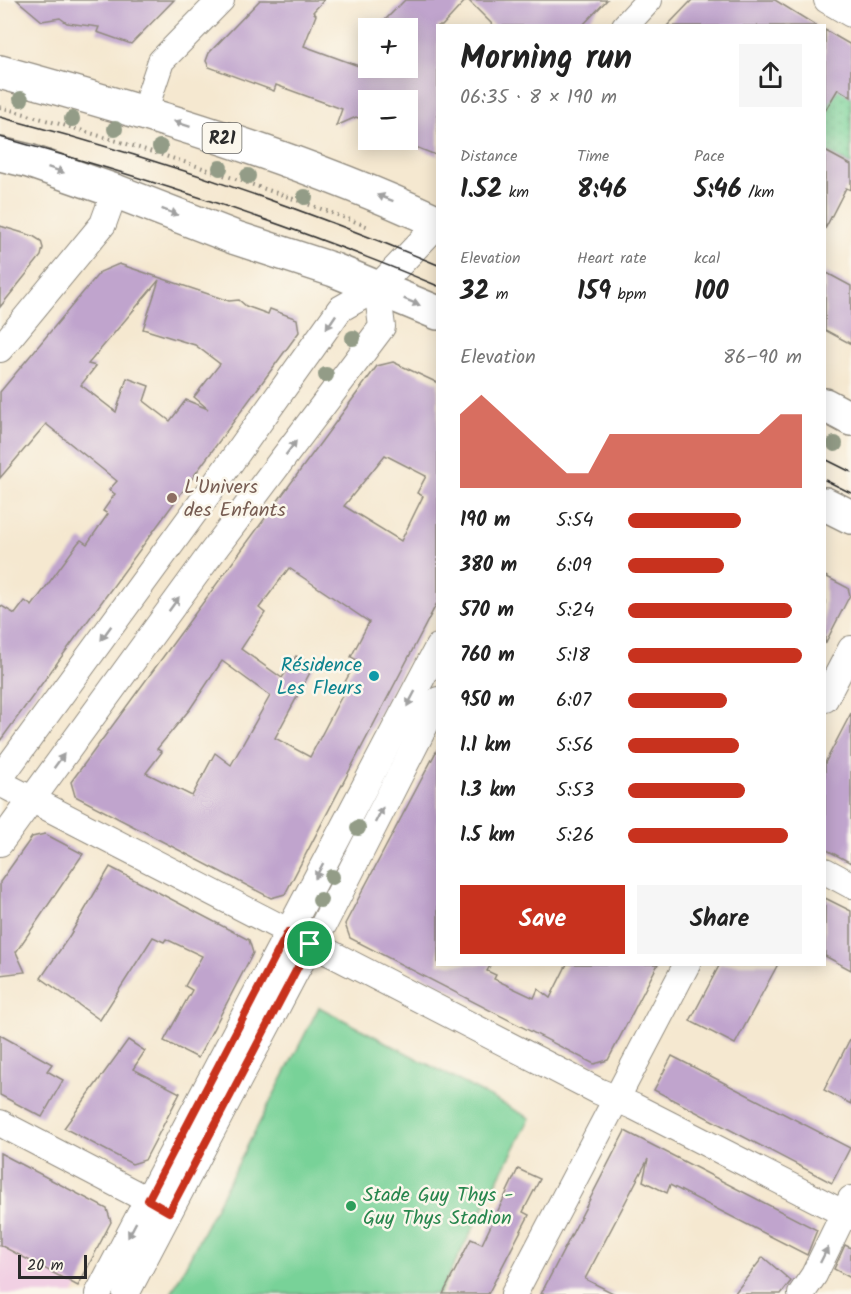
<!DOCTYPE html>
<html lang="en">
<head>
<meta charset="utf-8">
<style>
	:root { --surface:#fff; --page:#f6f6f6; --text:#222; --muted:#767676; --accent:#c8321e }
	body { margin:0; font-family:Kalam,sans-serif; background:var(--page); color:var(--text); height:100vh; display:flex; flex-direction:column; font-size:22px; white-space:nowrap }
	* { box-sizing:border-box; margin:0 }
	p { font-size:20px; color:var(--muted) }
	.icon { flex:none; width:33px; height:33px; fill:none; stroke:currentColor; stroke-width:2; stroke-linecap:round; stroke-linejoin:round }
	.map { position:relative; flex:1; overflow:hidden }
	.panel { position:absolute; left:436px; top:24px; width:390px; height:942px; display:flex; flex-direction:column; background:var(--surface); border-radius:0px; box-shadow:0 3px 15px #0003 }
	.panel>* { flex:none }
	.fabs { position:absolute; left:358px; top:18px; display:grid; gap:12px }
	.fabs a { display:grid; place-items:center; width:60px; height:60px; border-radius:0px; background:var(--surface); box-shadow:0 3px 15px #0003; font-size:30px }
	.scale { position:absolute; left:18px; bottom:15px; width:69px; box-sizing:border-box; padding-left:6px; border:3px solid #2b2b2b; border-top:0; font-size:16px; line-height:21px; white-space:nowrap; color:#2b2b2b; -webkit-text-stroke:4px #fbf7ec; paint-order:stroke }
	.pin { position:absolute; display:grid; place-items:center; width:51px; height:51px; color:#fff; margin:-26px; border:3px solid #fff; border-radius:50%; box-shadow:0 2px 6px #0007 }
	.round { display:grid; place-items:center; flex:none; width:63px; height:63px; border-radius:0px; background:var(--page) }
	.head { display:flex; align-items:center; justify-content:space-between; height:102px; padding:0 24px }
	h1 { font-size:33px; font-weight:700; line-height:45px }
	.figures { display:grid; grid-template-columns:repeat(3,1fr); gap:9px; height:102px; padding:6px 24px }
	.figures div { display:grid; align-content:center }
	.figures b { font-size:26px; font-weight:700 }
	.figures small { font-size:16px; font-weight:400 }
	.figures p { font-size:16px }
	.chart { height:168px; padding:12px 24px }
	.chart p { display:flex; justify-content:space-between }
	.chart svg { width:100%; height:108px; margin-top:6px; fill:var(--accent); opacity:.7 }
	.action { display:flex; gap:12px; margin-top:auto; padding:12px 24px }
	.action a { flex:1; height:69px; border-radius:0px; background:var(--accent); color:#fff; font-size:24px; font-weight:700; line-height:69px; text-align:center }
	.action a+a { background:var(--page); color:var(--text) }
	ul { padding:0 24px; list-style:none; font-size:20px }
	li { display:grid; grid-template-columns:96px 72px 1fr; align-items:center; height:45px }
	li i { height:15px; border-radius:8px; background:var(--accent) }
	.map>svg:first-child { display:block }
	.built { fill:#f1d0e3 }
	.park { fill:#78d298; stroke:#527e62; stroke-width:1.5 }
	.garden { fill:url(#garden-dots); stroke:#527e62; stroke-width:1.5 }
	.building { fill:#c0a4cd; fill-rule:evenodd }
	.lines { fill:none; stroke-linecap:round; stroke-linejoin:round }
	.street-casing { stroke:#908a7e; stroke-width:28 }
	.primary-casing { stroke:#908a7e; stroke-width:36 }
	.path { stroke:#908a7e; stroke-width:4; stroke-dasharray:1.5 4.5; stroke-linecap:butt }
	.street { stroke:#fff; stroke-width:26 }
	.primary { stroke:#fff; stroke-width:33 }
	.tram { stroke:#2b2b2b; stroke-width:1.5 }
	.tree { fill:#939c87 }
	.oneway { fill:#a0a0a0 }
	.route-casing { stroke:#fff; stroke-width:12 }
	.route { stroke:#c8321e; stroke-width:8 }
	.education-dot { fill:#8d6e63; stroke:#fbf7ec; stroke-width:2 }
	.culture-dot { fill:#0f9aa8; stroke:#fbf7ec; stroke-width:2 }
	.leisure-dot { fill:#2e9e5b; stroke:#fbf7ec; stroke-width:2 }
	.labels { text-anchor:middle; stroke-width:5; stroke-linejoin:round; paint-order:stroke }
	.shield { fill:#fbf7ec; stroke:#696865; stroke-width:1.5 }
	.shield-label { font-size:18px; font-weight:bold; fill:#2b2b2b }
	.education-label { font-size:20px; fill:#785e54; stroke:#fbf7ec; text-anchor:start }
	.culture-label { font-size:20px; fill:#0d838f; stroke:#fbf7ec; text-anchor:end }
	.leisure-label { font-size:20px; fill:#27864d; stroke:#fbf7ec; text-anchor:start }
</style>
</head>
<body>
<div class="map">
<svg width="851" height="1294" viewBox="0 0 851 1294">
	<defs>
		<pattern id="garden-dots" width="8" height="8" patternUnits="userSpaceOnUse" patternTransform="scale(1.5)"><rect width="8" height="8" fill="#78d298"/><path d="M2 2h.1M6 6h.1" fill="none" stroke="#68b483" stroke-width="1.8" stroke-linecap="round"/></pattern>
	</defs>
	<rect width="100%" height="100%" fill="#fbf7ec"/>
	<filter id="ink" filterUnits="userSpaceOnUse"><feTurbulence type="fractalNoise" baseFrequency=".0167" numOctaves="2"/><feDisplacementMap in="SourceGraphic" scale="12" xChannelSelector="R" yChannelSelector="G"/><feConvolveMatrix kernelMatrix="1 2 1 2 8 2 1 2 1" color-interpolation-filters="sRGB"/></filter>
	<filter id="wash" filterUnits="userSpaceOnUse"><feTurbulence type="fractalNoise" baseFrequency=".008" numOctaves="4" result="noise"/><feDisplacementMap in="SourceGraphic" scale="24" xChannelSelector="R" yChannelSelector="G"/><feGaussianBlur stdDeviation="1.35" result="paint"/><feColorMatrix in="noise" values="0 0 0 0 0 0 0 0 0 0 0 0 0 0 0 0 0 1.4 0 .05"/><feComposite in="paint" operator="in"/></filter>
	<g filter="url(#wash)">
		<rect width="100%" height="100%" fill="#f5e8d0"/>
		<polygon class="built" points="0,1153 107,1209 111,1222 74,1294 0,1294"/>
		<polygon class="park" points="319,1007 530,1118 439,1294 171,1294"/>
		<polygon class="garden" points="841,83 851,90 848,95 851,97 851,165 825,151 825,93"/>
		<g id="blocks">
			<g class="building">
				<polygon points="17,0 174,0 131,44 97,32 99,27 67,23 60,18 42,21"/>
				<polygon points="260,0 324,0 313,12 316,15 304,46 364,68 408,68 408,28 377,28 405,0 466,0 442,26 438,26 438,156 408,144 408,100 369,100 369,122 356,117 336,126 342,109 276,85 274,91 209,67 206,61 209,53"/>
				<polygon points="468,0 607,0 582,26 494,26"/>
				<polygon points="692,0 775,0 817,26 667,26"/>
				<polygon points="825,30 851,45 851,97 838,89 825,111"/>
				<polygon points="825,151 851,165 851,190 846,188 825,229"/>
				<polygon points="0,226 33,236 41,241 43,248 41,256 0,307"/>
				<path d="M119,264l110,37 10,-1 7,6 22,8 2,-5 27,10 2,13 -299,409v-136l15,9 10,-13 7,5 46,-63 3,-3 6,4 21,-30 -5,-3 12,-17 -6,-4 8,-9 -71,-57 -46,54v-86l100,-120zM159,280l-16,49 52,16 25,19 -26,33 14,12 -22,-9 -16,21 -26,-20 5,-15 -22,-8 -11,34 -35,-27 15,-19 -8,-2z"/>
				<polygon points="825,272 851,286 851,344 825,330"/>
				<path d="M393,362l45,21v218l-153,293 -14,4 -196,-102 -4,-14 306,-416zM385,455l41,21 -9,17 6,3 -22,45 -57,-35zM289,568l80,54 -18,35 6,3 -12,22 3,2 -38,73 -35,-19 39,-73 -18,-9 -14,22 -41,-29 24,-36 -6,-5zM222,661l48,35 -39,69 -16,-12 -23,43 -46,-23 16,-21 -5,-3 33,-40z"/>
				<polygon points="825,576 848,588 850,595 825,644"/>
				<polygon points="851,713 851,863 825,849 825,763"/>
				<polygon points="438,748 438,964 491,964 487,971 496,975 494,979 534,998 538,989 550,998 567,964 658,964 608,1060 594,1064 350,938 345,924"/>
				<polygon points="45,834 83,854 16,952 25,972 0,975 0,882 32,837"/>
				<polygon points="110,867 249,940 253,953 198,1058 164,1041 192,990 185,986 202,956 166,939 164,942 153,937 100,1020 41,978 70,935"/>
				<polygon points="825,898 851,911 851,970 825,956"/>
				<polygon points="720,964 778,964 735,1044 690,1021"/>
				<polygon points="0,1035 52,1064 47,1071 63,1080 42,1117 0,1095"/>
				<polygon points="851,1037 851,1104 824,1090"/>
				<polygon points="128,1040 145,1051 133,1069 180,1093 145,1160 132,1164 64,1128"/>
				<polygon points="672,1056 850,1148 832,1183 654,1090"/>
				<polygon points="625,1131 817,1230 807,1255 670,1185 667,1193 643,1181 648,1159 585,1279 615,1294 541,1294"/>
				<polygon points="0,1153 107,1209 111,1222 78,1286 0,1245"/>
				<polygon points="518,1169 540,1179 523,1212 529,1215 488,1294 443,1294 471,1239 482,1244"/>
				<polygon points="845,1245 851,1248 851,1278 834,1269"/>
				<polygon points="763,1257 791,1281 781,1294 734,1294"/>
			</g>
		</g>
	</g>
	<g filter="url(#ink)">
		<use href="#blocks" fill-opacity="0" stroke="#908a7e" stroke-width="1.5"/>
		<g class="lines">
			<defs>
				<g id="street">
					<polyline points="827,0 851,14"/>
					<polyline points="625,26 649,0"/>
					<polyline points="144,112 161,61 221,0"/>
					<polyline points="0,349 103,224 115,191"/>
					<polyline points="825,699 851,649"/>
					<polyline points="0,778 218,480 340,309 377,288 438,224"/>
					<polyline points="0,783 598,1091 635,1107 851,1217"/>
					<polyline points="0,843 207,559 382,327 377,288"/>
					<polyline points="825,871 851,885"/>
					<polyline points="0,1123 161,1207"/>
					<polyline points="98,1294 438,647"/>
					<polyline points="126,1294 298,967 324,924 438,700"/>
					<polyline points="514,1294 687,964"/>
					<polyline points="801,1294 814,1275 851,1199"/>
				</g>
				<g id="primary">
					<path d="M0,72c149,41 298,85 438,150"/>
					<polyline points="0,154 29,161 115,191 236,238 334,270 438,313"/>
					<polyline points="825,405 851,419"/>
					<polyline points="825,504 851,517"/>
				</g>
			</defs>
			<use href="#street" class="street-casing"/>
			<use href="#primary" class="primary-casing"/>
			<path class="path" d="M0,107c125,35 247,73 369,120"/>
			<use href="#street" class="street"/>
			<use href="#primary" class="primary"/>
			<g class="tram">
				<path d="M0,117c150,39 295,88 438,148"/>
				<path d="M0,137c151,42 293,88 438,149"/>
				<polyline points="825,459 851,472"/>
				<polyline points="825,480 851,493"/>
			</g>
		</g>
		<g class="tree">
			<circle cx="21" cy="99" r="8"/>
			<circle cx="72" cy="119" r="8"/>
			<circle cx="115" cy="129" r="8"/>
			<circle cx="160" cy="147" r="8"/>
			<circle cx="220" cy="168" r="8"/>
			<circle cx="248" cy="176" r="8"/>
			<circle cx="305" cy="197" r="8"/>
			<circle cx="353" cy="338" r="8"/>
			<circle cx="326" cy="375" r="8"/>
			<circle cx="835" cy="444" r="8"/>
			<circle cx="358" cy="828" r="8"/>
			<circle cx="332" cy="877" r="8"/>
			<circle cx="320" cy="900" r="8"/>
		</g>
		<defs><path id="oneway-solid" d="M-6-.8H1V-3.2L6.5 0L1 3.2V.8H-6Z" transform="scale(1.5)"/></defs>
		<g class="oneway">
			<use href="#oneway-solid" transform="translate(182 124) rotate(-161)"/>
			<use href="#oneway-solid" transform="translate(56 170) rotate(19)"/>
			<use href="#oneway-solid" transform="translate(385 198) rotate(-159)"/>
			<use href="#oneway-solid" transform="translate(170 212) rotate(21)"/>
			<use href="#oneway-solid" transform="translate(412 302) rotate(22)"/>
			<use href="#oneway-solid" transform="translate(331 322) rotate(124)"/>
			<use href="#oneway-solid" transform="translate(291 448) rotate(-53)"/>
			<use href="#oneway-solid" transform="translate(174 604) rotate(-54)"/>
			<use href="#oneway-solid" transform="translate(106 633) rotate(126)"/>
			<use href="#oneway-solid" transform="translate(411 699) rotate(118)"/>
			<use href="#oneway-solid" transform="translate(59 761) rotate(-54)"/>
			<use href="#oneway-solid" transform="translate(379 815) rotate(-63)"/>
			<use href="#oneway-solid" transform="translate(319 871) rotate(118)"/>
			<use href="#oneway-solid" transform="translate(132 1230) rotate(118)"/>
			<use href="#oneway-solid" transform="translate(824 1255) rotate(-64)"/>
		</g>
	</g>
	<g class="lines" filter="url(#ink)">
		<defs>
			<polygon id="route" points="288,932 310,944 169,1212 148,1200"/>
		</defs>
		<use href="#route" class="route-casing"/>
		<use href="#route" class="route"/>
	</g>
	<circle class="education-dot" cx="172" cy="498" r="6"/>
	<circle class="culture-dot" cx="374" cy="676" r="6"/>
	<circle class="leisure-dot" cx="351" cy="1206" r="6"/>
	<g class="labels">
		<rect class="shield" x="202.5" y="123" width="39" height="30" rx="4.5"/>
		<g class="shield-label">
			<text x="222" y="144">R21</text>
		</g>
		<g class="education-label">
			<text x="184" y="493">L'Univers<tspan x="184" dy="23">des Enfants</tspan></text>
		</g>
		<g class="culture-label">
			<text x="362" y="671">Résidence<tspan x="362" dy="23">Les Fleurs</tspan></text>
		</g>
		<g class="leisure-label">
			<text x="363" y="1201">Stade Guy Thys -<tspan x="363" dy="23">Guy Thys Stadion</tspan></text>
		</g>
	</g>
</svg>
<div class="fabs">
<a>+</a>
<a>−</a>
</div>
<div class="scale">20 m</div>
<div class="pin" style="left:310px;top:944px;background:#1e9e55"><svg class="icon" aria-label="arrive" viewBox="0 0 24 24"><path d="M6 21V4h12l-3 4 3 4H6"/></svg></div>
<section class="panel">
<div class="head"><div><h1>Morning run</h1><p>06:35 · 8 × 190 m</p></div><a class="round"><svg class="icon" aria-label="share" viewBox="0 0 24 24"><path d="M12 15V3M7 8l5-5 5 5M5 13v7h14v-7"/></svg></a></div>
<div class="figures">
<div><p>Distance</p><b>1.52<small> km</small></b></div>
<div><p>Time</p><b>8:46</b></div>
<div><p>Pace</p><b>5:46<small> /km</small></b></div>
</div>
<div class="figures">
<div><p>Elevation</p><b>32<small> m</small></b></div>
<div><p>Heart rate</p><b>159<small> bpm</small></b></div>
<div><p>kcal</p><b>100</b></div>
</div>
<div class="chart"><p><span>Elevation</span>86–90 m</p>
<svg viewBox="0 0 160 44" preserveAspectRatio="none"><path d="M0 44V14L10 6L20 14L30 22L40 30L50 38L60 38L70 22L80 22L90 22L100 22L110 22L120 22L130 22L140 22L150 14L160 14V44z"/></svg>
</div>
<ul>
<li><b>190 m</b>5:54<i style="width:65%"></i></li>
<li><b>380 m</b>6:09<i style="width:55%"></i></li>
<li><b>570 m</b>5:24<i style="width:94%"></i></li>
<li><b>760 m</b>5:18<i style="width:100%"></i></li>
<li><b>950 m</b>6:07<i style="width:57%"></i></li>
<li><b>1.1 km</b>5:56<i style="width:64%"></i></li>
<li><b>1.3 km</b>5:53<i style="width:67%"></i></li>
<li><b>1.5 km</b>5:26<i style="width:92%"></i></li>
</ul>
<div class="action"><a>Save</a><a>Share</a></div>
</section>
</div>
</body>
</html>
